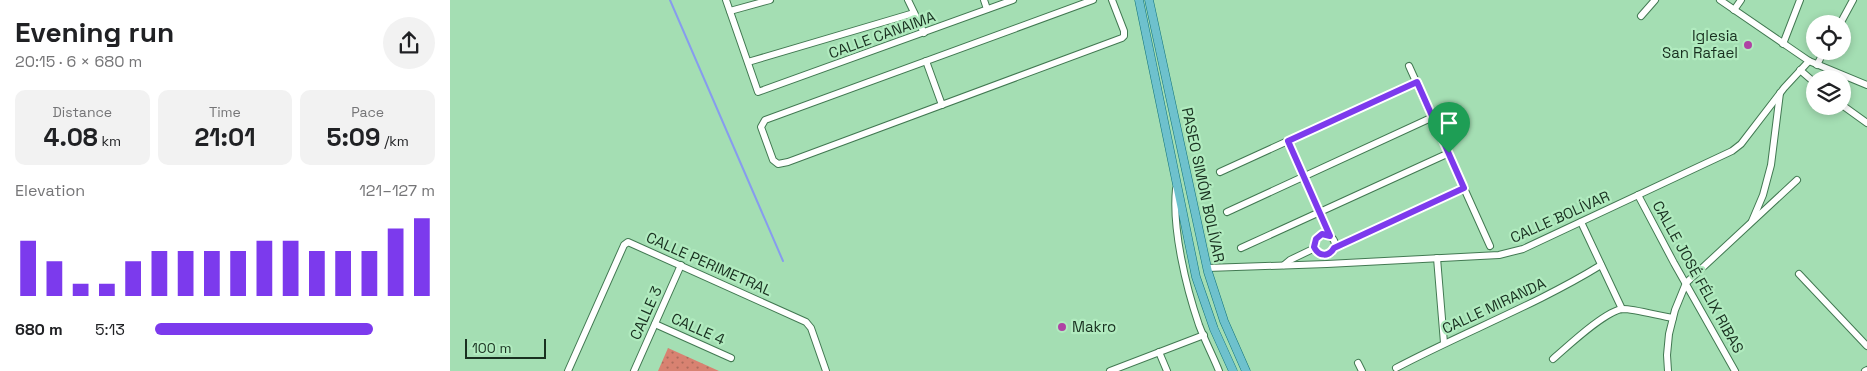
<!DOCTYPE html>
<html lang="en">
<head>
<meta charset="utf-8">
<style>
	:root { --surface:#fff; --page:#f2f2f2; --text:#202124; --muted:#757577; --accent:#7c3aed }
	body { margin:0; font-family:"Space Grotesk",sans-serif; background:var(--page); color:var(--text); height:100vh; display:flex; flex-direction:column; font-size:19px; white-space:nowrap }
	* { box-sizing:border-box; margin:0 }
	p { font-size:16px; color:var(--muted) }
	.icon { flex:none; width:28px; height:28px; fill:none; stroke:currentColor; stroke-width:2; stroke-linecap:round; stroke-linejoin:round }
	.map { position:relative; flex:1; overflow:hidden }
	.details { display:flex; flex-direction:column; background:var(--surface); width:450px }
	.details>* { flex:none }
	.fabs { position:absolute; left:1356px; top:15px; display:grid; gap:10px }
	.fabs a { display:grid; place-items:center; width:45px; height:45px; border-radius:50%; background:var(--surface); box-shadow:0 2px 8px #0003; font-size:25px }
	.scale { position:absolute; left:15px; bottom:12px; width:81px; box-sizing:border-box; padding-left:5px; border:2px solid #193020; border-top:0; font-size:14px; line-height:18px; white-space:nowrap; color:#193020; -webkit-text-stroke:4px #b1ebbf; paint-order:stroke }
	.pin { position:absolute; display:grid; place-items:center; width:42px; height:42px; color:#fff; margin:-51px -21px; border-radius:50% 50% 50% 0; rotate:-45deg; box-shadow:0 0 5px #0007 }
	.pin .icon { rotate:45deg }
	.round { display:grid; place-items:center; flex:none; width:52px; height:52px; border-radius:26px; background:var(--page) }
	.overview { display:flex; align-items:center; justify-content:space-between; height:85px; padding:0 15px }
	h1 { font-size:28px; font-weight:700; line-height:38px }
	.metrics { display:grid; grid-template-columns:repeat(3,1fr); gap:8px; height:85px; padding:5px 15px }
	.metrics div { display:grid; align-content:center; border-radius:10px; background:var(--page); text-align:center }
	.metrics b { font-size:25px; font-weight:700 }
	.metrics small { font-size:14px; font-weight:400 }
	.metrics p { font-size:14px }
	.chart { height:140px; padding:10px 15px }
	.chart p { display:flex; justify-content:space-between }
	.chart svg { width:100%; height:90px; margin-top:5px; stroke:var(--accent); stroke-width:6 }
	ul { padding:0 15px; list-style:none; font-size:16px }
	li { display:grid; grid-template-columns:80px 60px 1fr; align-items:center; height:38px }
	li i { height:12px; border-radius:6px; background:var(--accent) }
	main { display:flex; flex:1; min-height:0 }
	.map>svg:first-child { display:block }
	.park { fill:url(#park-dots) }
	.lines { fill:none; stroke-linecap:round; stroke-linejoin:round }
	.stream { stroke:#879cee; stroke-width:2 }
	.minor-casing { stroke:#427952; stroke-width:8 }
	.major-casing { stroke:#12737a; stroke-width:9 }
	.minor { stroke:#fff; stroke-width:6 }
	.major { stroke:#6ec1cd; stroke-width:8 }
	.route-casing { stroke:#fff; stroke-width:10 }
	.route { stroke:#7c3aed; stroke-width:6 }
	.poi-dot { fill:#af43a4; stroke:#b1ebbf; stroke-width:2 }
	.labels { text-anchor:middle; stroke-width:4.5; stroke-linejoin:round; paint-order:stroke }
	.street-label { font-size:15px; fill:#193020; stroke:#b1ebbf }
	.poi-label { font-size:15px; fill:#193020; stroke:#b1ebbf; text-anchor:end }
</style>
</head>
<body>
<main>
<section class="details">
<div class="overview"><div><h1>Evening run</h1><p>20:15 · 6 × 680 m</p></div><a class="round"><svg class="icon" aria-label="share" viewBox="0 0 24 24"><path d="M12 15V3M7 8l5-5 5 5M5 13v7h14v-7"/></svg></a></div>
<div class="metrics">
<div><p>Distance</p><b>4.08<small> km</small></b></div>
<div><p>Time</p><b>21:01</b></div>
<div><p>Pace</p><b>5:09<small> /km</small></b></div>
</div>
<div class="chart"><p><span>Elevation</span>121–127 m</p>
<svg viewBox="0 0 160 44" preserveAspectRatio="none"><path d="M5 44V17M15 44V27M25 44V38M35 44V38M45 44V27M55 44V22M65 44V22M75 44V22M85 44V22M95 44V17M105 44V17M115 44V22M125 44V22M135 44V22M145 44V11M155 44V6"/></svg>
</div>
<ul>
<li><b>680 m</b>5:13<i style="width:78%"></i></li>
</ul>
</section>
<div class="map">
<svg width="1417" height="371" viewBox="0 0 1417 371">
	<defs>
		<pattern id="park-dots" width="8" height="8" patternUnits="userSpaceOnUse" patternTransform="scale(1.25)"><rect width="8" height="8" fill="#d88271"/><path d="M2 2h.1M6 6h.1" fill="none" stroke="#ae6b5c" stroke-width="1.8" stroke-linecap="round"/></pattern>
	</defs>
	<rect width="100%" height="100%" fill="#a4deb3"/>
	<polygon class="park" points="218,348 269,371 208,371"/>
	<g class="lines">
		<polyline class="stream" points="220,0 333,261"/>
		<defs>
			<g id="minor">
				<polyline points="276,0 308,92 563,0"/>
				<polyline points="458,0 474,33"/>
				<polyline points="534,0 537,9"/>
				<polyline points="643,0 315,120 311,127 323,160 328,164 338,162 672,38 674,36 674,31 662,0"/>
				<polyline points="1270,0 1359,61 1417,85"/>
				<polyline points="1284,10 1291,0"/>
				<polyline points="280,11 320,0"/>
				<polyline points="1191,16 1205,0"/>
				<polyline points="1390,24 1403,0"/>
				<polyline points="1333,44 1350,0"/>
				<polyline points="476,61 492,105"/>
				<polyline points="298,62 464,13"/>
				<polyline points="1367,65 1374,51"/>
				<polyline points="959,66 1040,246"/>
				<polyline points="1350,70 1365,83"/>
				<polyline points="1392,105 1417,123"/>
				<polyline points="838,141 880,236"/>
				<polyline points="770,172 967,82"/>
				<path d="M726,189c-4,40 10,98 23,136 6,16 14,31 20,46"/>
				<polyline points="1188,195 1224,263 1285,371"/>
				<polyline points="777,212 983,117"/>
				<polyline points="1302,221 1313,195 1321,165 1330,93"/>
				<polyline points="1131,222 1172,309"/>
				<circle cx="875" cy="245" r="10"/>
				<polyline points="791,248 999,153"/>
				<polyline points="884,248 1015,188"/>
				<polyline points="987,258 994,343"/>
				<polyline points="834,265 840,260 865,248"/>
				<polyline points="757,268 877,264 1049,255 1073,249 1282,151 1291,144 1334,88 1359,61"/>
				<polyline points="1349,274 1417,346"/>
				<polyline points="205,324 281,358"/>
				<polyline points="709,352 717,371"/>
				<path d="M1103,359c14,-12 53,-49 70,-50 11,0 37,7 50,9"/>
				<polyline points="908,363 912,371"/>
				<path d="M946,368c68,-36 140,-63 205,-103"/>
				<polyline points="118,371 174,245 178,242 356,322 361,328 376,371"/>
				<polyline points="184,371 231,265"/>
				<polyline points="660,371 754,335"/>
				<polyline points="1218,371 1217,355 1219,334 1225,310 1236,283 1347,180"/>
				<polyline points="1415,371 1417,370"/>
			</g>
			<g id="major">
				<polyline points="689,0 746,277 764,329 783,371"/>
				<polyline points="699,0 758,272 774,321 796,371"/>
			</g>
		</defs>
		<use href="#minor" class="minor-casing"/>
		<use href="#major" class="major-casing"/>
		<use href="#minor" class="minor"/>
		<use href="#major" class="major"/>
	</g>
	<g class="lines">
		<defs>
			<path id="route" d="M967,82l47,106 -130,60c-5,9 -15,9 -20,-1l2,-8 6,-5 8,2 -42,-95z"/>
		</defs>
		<use href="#route" class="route-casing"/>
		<use href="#route" class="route"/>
	</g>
	<g class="poi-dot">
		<circle cx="1298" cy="45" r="5"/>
		<circle cx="612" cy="327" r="5"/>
	</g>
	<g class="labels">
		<g class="street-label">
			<text transform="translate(432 35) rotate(-20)" y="5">CALLE CANAIMA</text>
			<text transform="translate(753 185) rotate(78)" y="5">PASEO SIMÓN BOLÍVAR</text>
			<text transform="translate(1110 217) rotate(-24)" y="5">CALLE BOLÍVAR</text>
			<text transform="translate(259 264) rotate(24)" y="5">CALLE PERIMETRAL</text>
			<text transform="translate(1248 277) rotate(61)" y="5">CALLE JOSÉ FÉLIX RIBAS</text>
			<text transform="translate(1044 306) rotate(-25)" y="5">CALLE MIRANDA</text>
			<text transform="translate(196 313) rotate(-66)" y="5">CALLE 3</text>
			<text transform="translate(248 329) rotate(24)" y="5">CALLE 4</text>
		</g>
		<g class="poi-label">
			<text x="1288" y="41">Iglesia<tspan x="1288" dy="17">San Rafael</tspan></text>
			<text x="622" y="332" text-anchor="start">Makro</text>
		</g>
	</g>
</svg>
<div class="fabs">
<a><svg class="icon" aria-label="locate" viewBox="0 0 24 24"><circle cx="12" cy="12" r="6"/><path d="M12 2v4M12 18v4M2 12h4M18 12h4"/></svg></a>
<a><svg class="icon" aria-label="layers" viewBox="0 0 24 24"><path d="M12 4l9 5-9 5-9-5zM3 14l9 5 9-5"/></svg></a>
</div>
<div class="scale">100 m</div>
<div class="pin" style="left:999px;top:153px;background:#1e9e55"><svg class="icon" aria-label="arrive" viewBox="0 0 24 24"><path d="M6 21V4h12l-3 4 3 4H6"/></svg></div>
</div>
</main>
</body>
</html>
